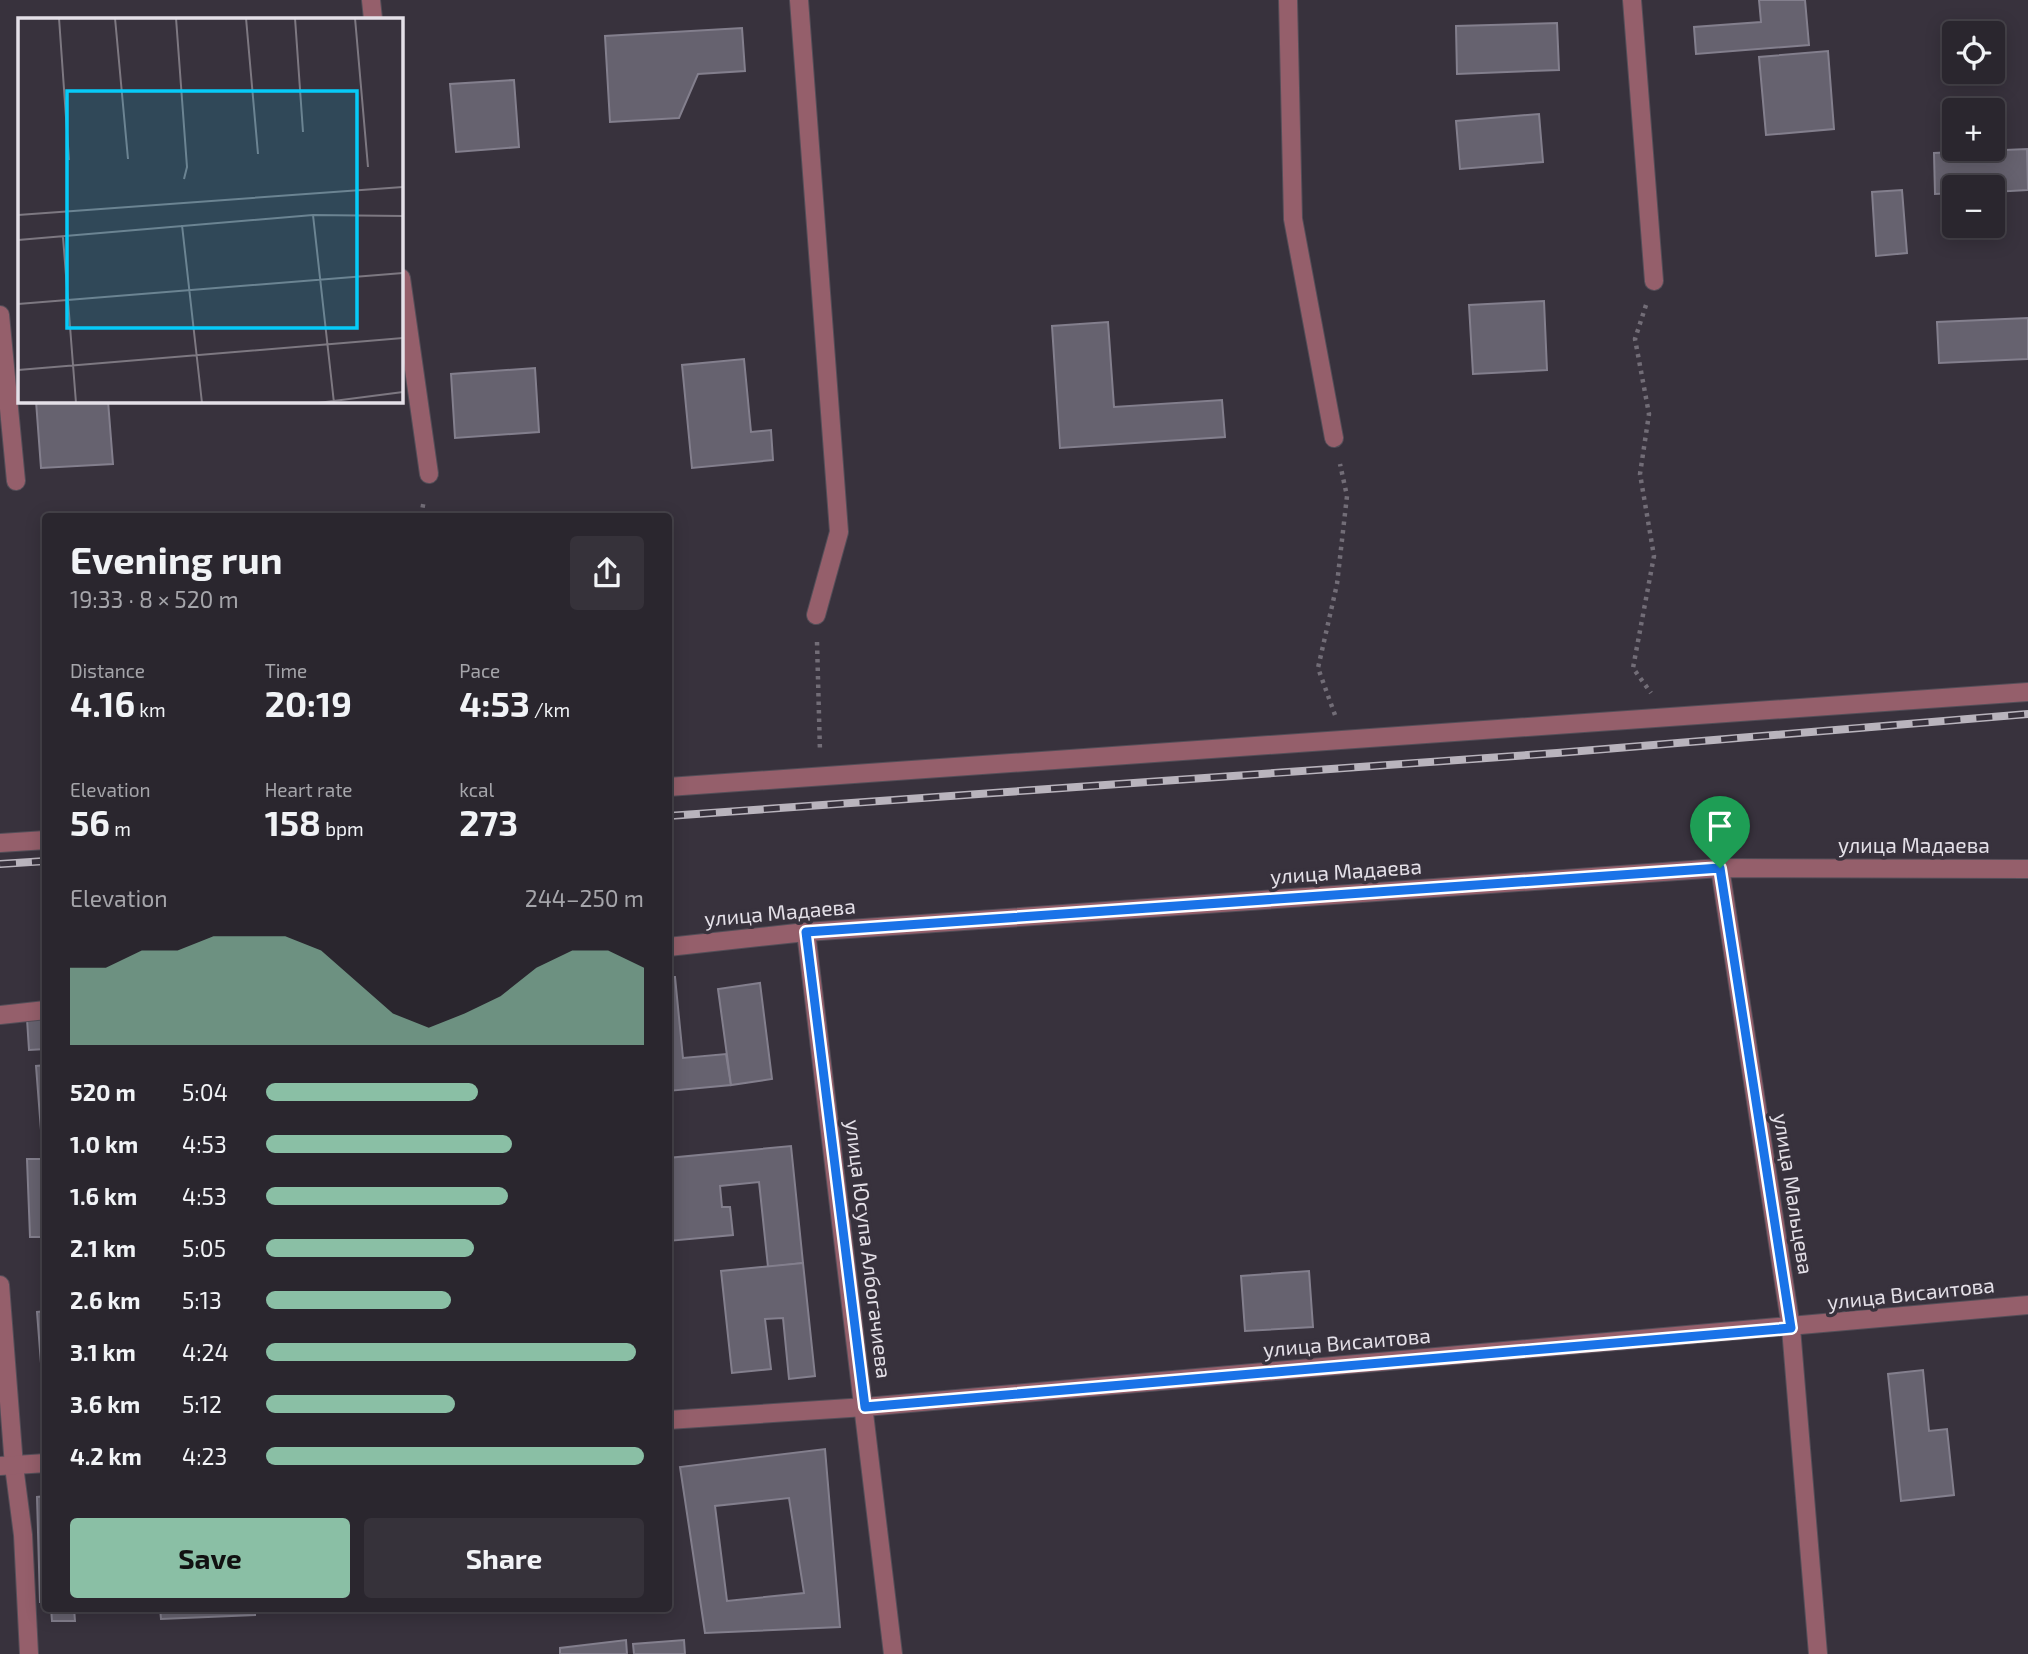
<!DOCTYPE html>
<html lang="en">
<head>
<meta charset="utf-8">
<style>
	:root { --surface:#2a262e; --page:#36323a; --text:#f1f3f6; --muted:#a5a5aa; --line:#46434a; --accent:#8abfa5 }
	body { margin:0; font-family:"Exo 2",sans-serif; background:var(--page); color:var(--text); height:100vh; display:flex; flex-direction:column; font-size:26px; white-space:nowrap }
	* { box-sizing:border-box; margin:0 }
	p { font-size:23px; color:var(--muted) }
	.icon { flex:none; width:38px; height:38px; fill:none; stroke:currentColor; stroke-width:2; stroke-linecap:round; stroke-linejoin:round }
	.map { position:relative; flex:1; overflow:hidden }
	.details { position:absolute; left:42px; top:513px; width:630px; height:1099px; display:flex; flex-direction:column; background:var(--surface); border-radius:7px; box-shadow:0 4px 18px #0003,0 0 0 2px var(--line) }
	.details>* { flex:none }
	.controls { position:absolute; left:1942px; top:21px; display:grid; gap:14px }
	.controls a { display:grid; place-items:center; width:63px; height:63px; border-radius:7px; background:var(--surface); box-shadow:0 4px 18px #0003,0 0 0 2px var(--line); font-size:35px }
	.pin { position:absolute; display:grid; place-items:center; width:60px; height:60px; color:#fff; margin:-72px -30px; border-radius:50% 50% 50% 0; rotate:-45deg; box-shadow:0 0 7px #0007 }
	.pin .icon { rotate:45deg }
	.round { display:grid; place-items:center; flex:none; width:74px; height:74px; border-radius:7px; background:var(--page) }
	.overview { display:flex; align-items:center; justify-content:space-between; height:119px; padding:0 28px }
	h1 { font-size:38px; font-weight:700; line-height:52px }
	.figures { display:grid; grid-template-columns:repeat(3,1fr); gap:10px; height:119px; padding:7px 28px }
	.figures div { display:grid; align-content:center }
	.figures b { font-size:35px; font-weight:700 }
	.figures small { font-size:19px; font-weight:400 }
	.figures p { font-size:19px }
	.chart { height:196px; padding:14px 28px }
	.chart p { display:flex; justify-content:space-between }
	.chart svg { width:100%; height:126px; margin-top:7px; fill:var(--accent); opacity:.7 }
	.cta { display:flex; gap:14px; margin-top:auto; padding:14px 28px }
	.cta a { flex:1; height:80px; border-radius:7px; background:var(--accent); color:#111; font-size:28px; font-weight:700; line-height:80px; text-align:center }
	.cta a+a { background:var(--page); color:var(--text) }
	ul { padding:0 28px; list-style:none; font-size:23px }
	li { display:grid; grid-template-columns:112px 84px 1fr; align-items:center; height:52px }
	li i { height:18px; border-radius:9px; background:var(--accent) }
	.map>svg:first-child { display:block }
	.building { fill:#66626f; stroke:#837f8d; stroke-width:2; fill-rule:evenodd }
	.lines { fill:none; stroke-linecap:round; stroke-linejoin:round }
	.service-casing { stroke:#544e58; stroke-width:20 }
	.minor-casing { stroke:#544e58; stroke-width:20 }
	.path { stroke:#726d77; stroke-width:4.5; stroke-dasharray:3.5 5; stroke-linecap:butt }
	.service { stroke:#955f6b; stroke-width:18 }
	.minor { stroke:#955f6b; stroke-width:18 }
	.rail-casing { stroke:#b9b4bd; stroke-width:8 }
	.rail { stroke:#38323d; stroke-width:5; stroke-dasharray:16; stroke-linecap:butt }
	.route-casing { stroke:#fff; stroke-width:14 }
	.route { stroke:#1a73e8; stroke-width:9 }
	.labels { text-anchor:middle; stroke-width:7; stroke-linejoin:round; paint-order:stroke }
	.street-label { font-size:21px; fill:#e4e0e8; stroke:#38323d }
	.inset-road { fill:none; stroke:#7d7881; stroke-width:2 }
	.view { fill:#06cbf9; fill-opacity:0.15; stroke:#06cbf9; stroke-width:3.5 }
	.inset-edge { fill:none; stroke:#e4e0e8; stroke-width:3.5 }
</style>
</head>
<body>
<div class="map">
<svg width="2028" height="1654" viewBox="0 0 2028 1654">
	<rect width="100%" height="100%" fill="#38323d"/>
	<g class="building">
		<polygon points="1759,0 1805,0 1809,45 1696,54 1694,27 1761,22"/>
		<polygon points="1557,23 1559,70 1457,74 1456,26"/>
		<polygon points="742,28 745,71 698,74 679,118 610,122 605,36"/>
		<polygon points="1828,51 1834,129 1766,135 1759,57"/>
		<polygon points="514,80 519,147 456,152 450,84"/>
		<polygon points="1539,114 1543,162 1460,169 1456,121"/>
		<polygon points="2027,149 2028,190 1993,192 1993,187 1955,187 1955,193 1935,194 1934,153"/>
		<polygon points="1902,190 1907,253 1876,256 1872,192"/>
		<polygon points="1544,301 1547,370 1473,374 1469,305"/>
		<polygon points="2028,318 2028,359 1939,363 1937,322"/>
		<polygon points="1108,322 1114,407 1222,400 1225,437 1060,448 1052,326"/>
		<polygon points="744,359 751,432 771,430 773,460 692,468 682,365"/>
		<polygon points="535,368 539,432 455,438 451,374"/>
		<polygon points="36,401 108,401 113,464 41,468"/>
		<polygon points="668,977 675,977 683,1058 726,1054 731,1085 668,1091"/>
		<polygon points="760,983 772,1079 731,1085 718,989"/>
		<polygon points="46,1017 46,1049 29,1050 27,1019"/>
		<polygon points="46,1065 46,1156 43,1156 36,1066"/>
		<polygon points="791,1146 803,1263 768,1267 759,1182 720,1186 722,1207 730,1207 733,1235 668,1241 668,1158"/>
		<polygon points="27,1159 46,1159 46,1237 30,1237"/>
		<polygon points="803,1263 815,1376 789,1379 783,1318 765,1319 771,1369 732,1373 721,1271"/>
		<polygon points="1309,1271 1313,1327 1245,1331 1241,1276"/>
		<polygon points="46,1311 46,1415 45,1415 37,1312"/>
		<polygon points="1923,1370 1929,1431 1947,1429 1954,1495 1901,1501 1888,1374"/>
		<path d="M825,1449l15,178 -135,6 -25,-166zM789,1498l15,95 -77,8 -12,-95z"/>
		<polygon points="46,1496 46,1602 40,1602 37,1497"/>
		<polygon points="51,1608 74,1608 75,1621 52,1621"/>
		<polygon points="160,1608 255,1608 255,1615 161,1619"/>
		<polygon points="626,1640 627,1654 560,1654 560,1648"/>
		<polygon points="684,1640 685,1654 634,1654 633,1644"/>
	</g>
	<g class="lines">
		<defs>
			<g id="service">
				<polyline points="371,0 373,19"/>
				<polyline points="799,0 839,532 816,615"/>
				<polyline points="1288,0 1293,219 1334,438"/>
				<polyline points="1632,0 1654,281"/>
				<polyline points="401,278 429,474"/>
				<polyline points="0,315 16,481"/>
			</g>
			<g id="minor">
				<polyline points="668,787 2028,692"/>
				<polyline points="0,843 46,840"/>
				<polyline points="1720,868 1791,1328 1818,1654"/>
				<polyline points="806,932 893,1654"/>
				<polyline points="668,947 806,932 1720,868 2028,869"/>
				<polyline points="0,1015 46,1010"/>
				<polyline points="0,1285 14,1466 23,1535 29,1654"/>
				<polyline points="668,1420 865,1407 2028,1305"/>
				<polyline points="0,1466 46,1463"/>
			</g>
		</defs>
		<use href="#service" class="service-casing"/>
		<use href="#minor" class="minor-casing"/>
		<g class="path">
			<polyline points="1646,305 1635,339 1649,414 1640,474 1654,556 1633,668 1651,693"/>
			<polyline points="421,516 424,500"/>
			<polyline points="817,642 820,752"/>
			<polyline points="1335,715 1318,668 1337,584 1347,496 1340,464"/>
		</g>
		<use href="#service" class="service"/>
		<use href="#minor" class="minor"/>
		<defs>
			<g id="rail">
				<polyline points="668,816 1557,753 2028,714"/>
				<polyline points="0,864 46,861"/>
			</g>
		</defs>
		<use href="#rail" class="rail-casing"/>
		<use href="#rail" class="rail"/>
	</g>
	<g class="lines">
		<defs>
			<polygon id="route" points="1720,868 1791,1328 865,1407 806,932"/>
		</defs>
		<use href="#route" class="route-casing"/>
		<use href="#route" class="route"/>
	</g>
	<g class="labels">
		<g class="street-label">
			<text x="1914" y="853">улица Мадаева</text>
			<text transform="translate(1346 872) rotate(-4)" y="7">улица Мадаева</text>
			<text transform="translate(780 913) rotate(-5)" y="7">улица Мадаева</text>
			<text transform="translate(1793 1194) rotate(81)" y="7">улица Мальцева</text>
			<text transform="translate(868 1249) rotate(83)" y="7">улица Юсупа Албогачиева</text>
			<text transform="translate(1911 1294) rotate(-6)" y="7">улица Висаитова</text>
			<text transform="translate(1347 1343) rotate(-5)" y="7">улица Висаитова</text>
		</g>
	</g>
	<g transform="translate(18 18)">
		<rect width="385" height="385" fill="#38323d"/>
		<path class="inset-road" d="M41,0l10,142M97,0l13,141M158,0l11,149 -3,12M228,0l12,136M277,0l8,114M337,0l13,149M0,197l385,-28M295,197l21,188M164,207l20,178M45,219l13,166M0,222l295,-25 90,1M0,286l385,-31M0,352l385,-32M300,385l85,-11"/>
		<path class="view" d="M49,73h290v237h-290z"/>
		<rect width="385" height="385" class="inset-edge"/>
	</g>
</svg>
<div class="controls">
<a><svg class="icon" aria-label="locate" viewBox="0 0 24 24"><circle cx="12" cy="12" r="6"/><path d="M12 2v4M12 18v4M2 12h4M18 12h4"/></svg></a>
<a>+</a>
<a>−</a>
</div>
<div class="pin" style="left:1720px;top:868px;background:#1e9e55"><svg class="icon" aria-label="arrive" viewBox="0 0 24 24"><path d="M6 21V4h12l-3 4 3 4H6"/></svg></div>
<section class="details">
<div class="overview"><div><h1>Evening run</h1><p>19:33 · 8 × 520 m</p></div><a class="round"><svg class="icon" aria-label="share" viewBox="0 0 24 24"><path d="M12 15V3M7 8l5-5 5 5M5 13v7h14v-7"/></svg></a></div>
<div class="figures">
<div><p>Distance</p><b>4.16<small> km</small></b></div>
<div><p>Time</p><b>20:19</b></div>
<div><p>Pace</p><b>4:53<small> /km</small></b></div>
</div>
<div class="figures">
<div><p>Elevation</p><b>56<small> m</small></b></div>
<div><p>Heart rate</p><b>158<small> bpm</small></b></div>
<div><p>kcal</p><b>273</b></div>
</div>
<div class="chart"><p><span>Elevation</span>244–250 m</p>
<svg viewBox="0 0 160 44" preserveAspectRatio="none"><path d="M0 44V17L10 17L20 11L30 11L40 6L50 6L60 6L70 11L80 22L90 33L100 38L110 33L120 27L130 17L140 11L150 11L160 17V44z"/></svg>
</div>
<ul>
<li><b>520 m</b>5:04<i style="width:56%"></i></li>
<li><b>1.0 km</b>4:53<i style="width:65%"></i></li>
<li><b>1.6 km</b>4:53<i style="width:64%"></i></li>
<li><b>2.1 km</b>5:05<i style="width:55%"></i></li>
<li><b>2.6 km</b>5:13<i style="width:49%"></i></li>
<li><b>3.1 km</b>4:24<i style="width:98%"></i></li>
<li><b>3.6 km</b>5:12<i style="width:50%"></i></li>
<li><b>4.2 km</b>4:23<i style="width:100%"></i></li>
</ul>
<div class="cta"><a>Save</a><a>Share</a></div>
</section>
</div>
</body>
</html>
